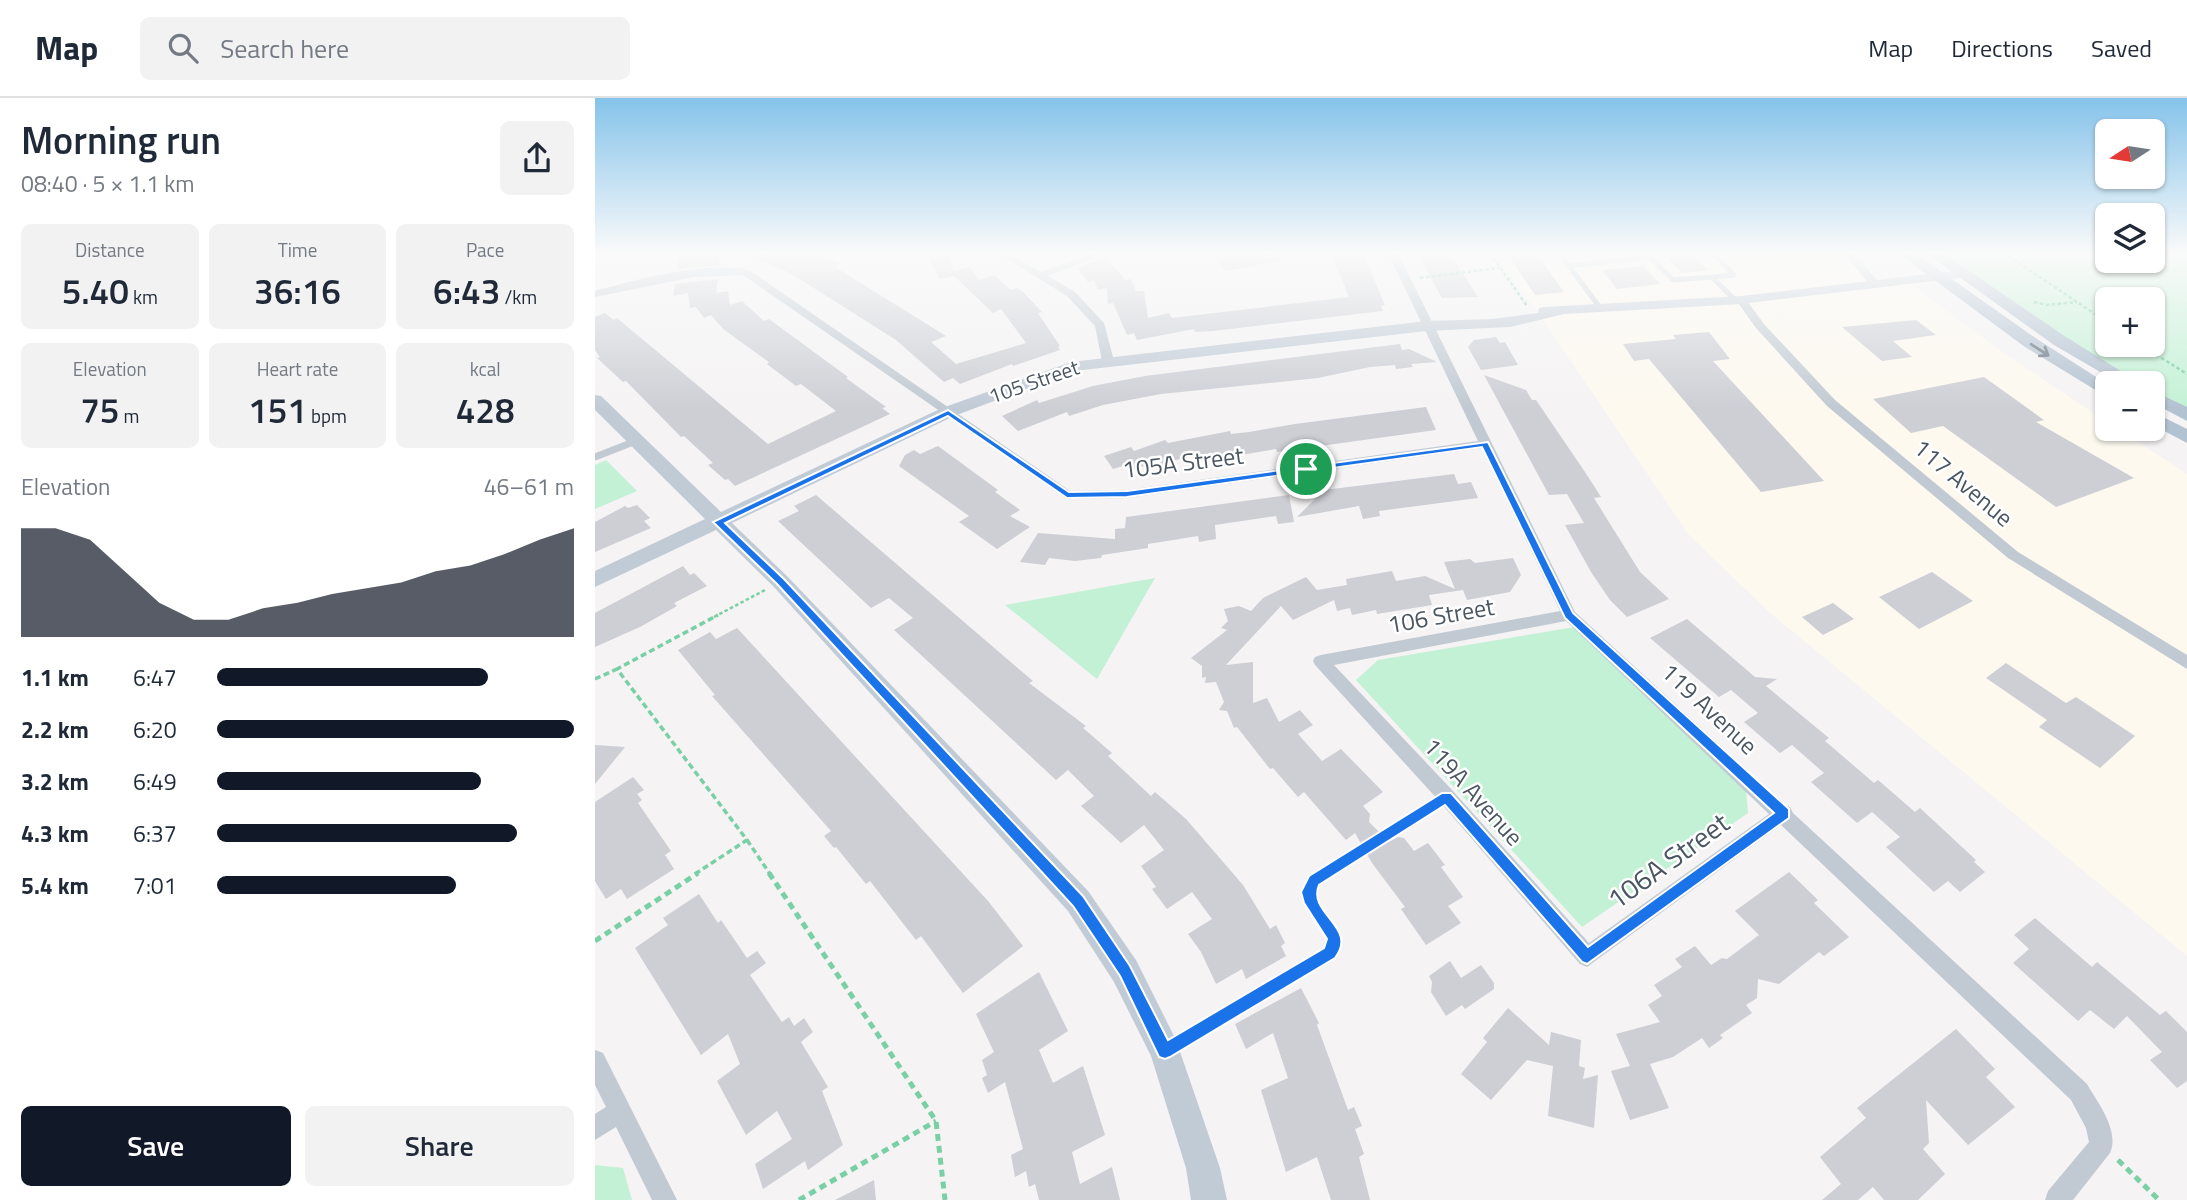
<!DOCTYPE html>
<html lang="en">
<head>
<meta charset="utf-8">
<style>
	:root { --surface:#fff; --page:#f2f2f3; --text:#1f2937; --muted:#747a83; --line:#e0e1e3; --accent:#111827 }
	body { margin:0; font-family:"Titillium Web",sans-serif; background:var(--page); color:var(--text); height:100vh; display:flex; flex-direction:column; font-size:26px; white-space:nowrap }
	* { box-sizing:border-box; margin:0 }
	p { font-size:23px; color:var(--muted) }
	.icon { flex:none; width:38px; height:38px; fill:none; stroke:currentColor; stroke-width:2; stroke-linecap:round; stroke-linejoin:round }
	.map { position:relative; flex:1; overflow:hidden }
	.drawer { display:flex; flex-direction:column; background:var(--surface); width:595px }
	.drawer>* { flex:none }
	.needle { width:46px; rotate:258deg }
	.buttons { position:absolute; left:1500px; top:21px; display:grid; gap:14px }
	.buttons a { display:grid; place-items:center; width:70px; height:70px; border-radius:10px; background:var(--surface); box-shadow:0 2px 5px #0004; font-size:35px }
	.pin { position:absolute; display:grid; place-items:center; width:60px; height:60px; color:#fff; margin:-30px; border:4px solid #fff; border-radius:50%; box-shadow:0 2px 7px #0007 }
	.round { display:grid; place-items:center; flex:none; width:74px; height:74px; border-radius:10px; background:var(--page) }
	.summary { display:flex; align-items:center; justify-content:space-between; height:119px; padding:0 21px }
	h1 { font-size:38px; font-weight:600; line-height:52px }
	.stats { display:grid; grid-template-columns:repeat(3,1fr); gap:10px; height:119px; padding:7px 21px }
	.stats div { display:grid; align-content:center; border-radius:10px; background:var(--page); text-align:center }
	.stats b { font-size:35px; font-weight:600 }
	.stats small { font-size:19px; font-weight:400 }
	.stats p { font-size:19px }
	.chart { height:196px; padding:14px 21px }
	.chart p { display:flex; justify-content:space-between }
	.chart svg { width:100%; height:126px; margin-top:7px; fill:var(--accent); opacity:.7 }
	.cta { display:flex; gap:14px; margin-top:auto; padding:14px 21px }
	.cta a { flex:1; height:80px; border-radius:10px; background:var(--accent); color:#fff; font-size:28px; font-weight:600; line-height:80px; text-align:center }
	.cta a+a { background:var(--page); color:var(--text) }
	ul { padding:0 21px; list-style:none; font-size:23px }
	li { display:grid; grid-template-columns:112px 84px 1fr; align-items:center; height:52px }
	li i { height:18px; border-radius:9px; background:var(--accent) }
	header { display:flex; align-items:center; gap:42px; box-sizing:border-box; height:98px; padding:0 35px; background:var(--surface); border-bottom:2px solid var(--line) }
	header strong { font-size:33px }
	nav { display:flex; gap:38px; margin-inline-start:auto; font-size:24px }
	.search { width:490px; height:63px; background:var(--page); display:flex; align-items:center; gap:18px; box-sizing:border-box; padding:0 24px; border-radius:10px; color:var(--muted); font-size:26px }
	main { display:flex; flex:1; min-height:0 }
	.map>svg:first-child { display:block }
	.commercial { fill:#fdf9ef }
	.green { fill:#c3f1d5; fill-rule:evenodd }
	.building { fill:#cdcfd5 }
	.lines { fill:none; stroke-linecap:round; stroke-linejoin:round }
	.path-far2 { stroke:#7ad0a6; stroke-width:2.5; stroke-dasharray:3.5 2.5; stroke-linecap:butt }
	.path-far1 { stroke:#7ad0a6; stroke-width:3.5; stroke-dasharray:6 3.5; stroke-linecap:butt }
	.path { stroke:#7ad0a6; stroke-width:5; stroke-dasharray:7 5; stroke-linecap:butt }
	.lane-far1 { stroke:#c1cad2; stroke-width:5 }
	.lane { stroke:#c1cad2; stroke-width:7 }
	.street { fill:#c1cad2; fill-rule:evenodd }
	.secondary { fill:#c1cbd6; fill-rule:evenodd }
	.primary { fill:#b3c2d1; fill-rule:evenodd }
	.oneway { stroke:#64717d }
	.route { fill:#1a73e8; stroke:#fff; stroke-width:2; fill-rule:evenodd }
	.labels { text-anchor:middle; stroke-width:5; stroke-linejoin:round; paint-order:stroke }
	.far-street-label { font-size:21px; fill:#4a5661; stroke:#fff }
	.street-label { font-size:24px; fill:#4a5661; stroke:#fff }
	.near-street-label { font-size:28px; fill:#4a5661; stroke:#fff }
</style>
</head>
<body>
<header>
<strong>Map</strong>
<div class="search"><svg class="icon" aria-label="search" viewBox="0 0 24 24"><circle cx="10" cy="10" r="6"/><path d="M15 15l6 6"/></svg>Search here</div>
<nav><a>Map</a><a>Directions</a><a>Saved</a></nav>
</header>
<main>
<section class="drawer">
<div class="summary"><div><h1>Morning run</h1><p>08:40 · 5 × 1.1 km</p></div><a class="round"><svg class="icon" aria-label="share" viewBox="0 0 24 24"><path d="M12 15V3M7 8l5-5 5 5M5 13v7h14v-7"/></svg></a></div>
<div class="stats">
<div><p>Distance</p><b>5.40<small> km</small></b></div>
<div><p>Time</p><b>36:16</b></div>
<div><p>Pace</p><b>6:43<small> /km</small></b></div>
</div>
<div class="stats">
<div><p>Elevation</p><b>75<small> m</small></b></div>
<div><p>Heart rate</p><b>151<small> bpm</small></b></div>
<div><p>kcal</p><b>428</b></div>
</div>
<div class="chart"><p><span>Elevation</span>46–61 m</p>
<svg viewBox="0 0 160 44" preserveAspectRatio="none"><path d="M0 44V6L10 6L20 10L30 21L40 32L50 38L60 38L70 34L80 32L90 29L100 27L110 25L120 21L130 19L140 15L150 10L160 6V44z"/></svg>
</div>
<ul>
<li><b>1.1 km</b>6:47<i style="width:76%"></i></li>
<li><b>2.2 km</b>6:20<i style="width:100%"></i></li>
<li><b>3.2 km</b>6:49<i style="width:74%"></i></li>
<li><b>4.3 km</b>6:37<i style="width:84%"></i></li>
<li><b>5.4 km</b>7:01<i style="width:67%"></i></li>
</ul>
<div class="cta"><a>Save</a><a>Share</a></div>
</section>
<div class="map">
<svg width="1592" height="1102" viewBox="0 0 1592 1102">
	<rect width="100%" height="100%" fill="#f5f3f3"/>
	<polygon class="commercial" points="902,155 1253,155 1280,186 1311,183 1413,258 1512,324 1512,331 1523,331 1592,376 1592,858 1174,514 1093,436 946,219 961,214 940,212"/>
	<g class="green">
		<path d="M1340,155h172v8h46v-8h34v162l-34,-19v-13h-22l-25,-14zM1512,201h46v46h-46z"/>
		<polygon points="11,362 42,393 0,411 0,367"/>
		<polygon points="560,480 502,581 410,507"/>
		<polygon points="980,529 1151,692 1153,715 987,829 761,582 783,562"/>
		<polygon points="0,1067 28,1070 37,1102 0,1102"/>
	</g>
	<g class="building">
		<polygon points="84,155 125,155 124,167 82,171"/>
		<polygon points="149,155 220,155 246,166 240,169 351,238 336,244 361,266 431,245 406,211 398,215 359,178 345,181 334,162 355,158 358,173 375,169 384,182 399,177 416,192 422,190 428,194 447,214 443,215 465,248 463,249 465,252 418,268 417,266 365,286 358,280 349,284 301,242 195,175"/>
		<polygon points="616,155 684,155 685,163 630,173"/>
		<polygon points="736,155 768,155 790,207 786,208 788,213 618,233 600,234 599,231 542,242 539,235 532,237 518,205 513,206 512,190 503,192 499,182 493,184 482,170 510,159 531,182 536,181 541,193 549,193 553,220 574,215 577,220 754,199"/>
		<polygon points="822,155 851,155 854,160 857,159 883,199 847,200"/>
		<polygon points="912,155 941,155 969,194 940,197"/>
		<polygon points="1098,157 1113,172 1087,175 1073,160"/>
		<polygon points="1048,168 1065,186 1022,191 1007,172"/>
		<polygon points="123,181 121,195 133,193 135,207 147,203 169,223 174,221 253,279 251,280 291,309 287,310 295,316 140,388 133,381 130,382 113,367 118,365 89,338 86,339 31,283 28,284 2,260 5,259 0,252 0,219 10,215 19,222 22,220 173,346 241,313 206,286 201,288 172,266 174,264 128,231 116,217 109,220 101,209 95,210 93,195 78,198 80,186"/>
		<polygon points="1321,222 1341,237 1298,243 1317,259 1287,263 1247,229"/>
		<polygon points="1114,234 1135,261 1118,263 1229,383 1166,394 1054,261 1039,263 1028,246 1081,241 1078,237"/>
		<polygon points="901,239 905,245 910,244 923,267 886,272 873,249 879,242"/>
		<polygon points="805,246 807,252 814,251 842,264 816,266 818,269 801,271 800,267 775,269 723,280 566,296 508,307 474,318 472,314 423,333 407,318 442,302 444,305 498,288 550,278"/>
		<polygon points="889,277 931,292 937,302 941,302 992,377 1006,399 999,400 1045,474 1074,501 1032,519 1015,502 996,474 970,427 989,425 972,396 954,397"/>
		<polygon points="1389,279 1449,322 1441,324 1539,380 1461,409 1348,328 1316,335 1278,301"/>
		<polygon points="831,309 841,332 682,354 681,351 605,364 602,355 558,370 555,366 535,373 531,367 518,371 509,358 536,349 539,353 570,342 573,345 635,333 636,336 654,334 700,326"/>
		<polygon points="343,348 403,392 400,394 425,412 415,418 435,429 402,451 364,424 374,418 304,368 310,357 319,352 325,356"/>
		<polygon points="859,376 863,386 876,384 883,400 784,413 785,418 768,421 764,408 702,419 729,392"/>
		<polygon points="221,397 438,583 434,585 491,628 488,630 517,655 513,658 556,698 560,694 591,721 648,787 675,831 681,827 690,845 686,848 691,858 651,881 647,871 621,886 606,854 593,836 617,821 597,794 572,811 557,791 561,789 546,768 569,752 549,727 526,745 486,708 499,698 473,672 461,682 299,532 318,520 294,500 276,510 183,423 204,413 199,408"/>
		<polygon points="694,397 699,424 683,426 681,418 620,427 621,441 604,444 603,438 553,446 553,450 507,457 506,460 480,463 454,460 450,467 425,464 443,435 520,441 520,431 530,430 531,419"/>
		<polygon points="42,407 55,420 49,423 56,430 0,454 0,424 30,408 33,410"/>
		<polygon points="918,460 926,477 915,494 872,502 868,492 834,497 837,507 782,516 781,512 757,517 755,510 742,513 739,502 698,522 686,508 631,567 658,564 658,605 672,600 684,624 705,612 718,627 703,636 727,663 746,651 788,694 768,708 775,716 774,724 794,744 803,739 809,740 819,753 833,745 850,767 846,769 868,799 853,808 866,825 831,847 806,811 810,809 777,765 760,735 751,742 709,694 703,699 678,670 675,671 642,629 639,630 632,613 624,612 629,604 621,584 610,585 611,579 607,580 607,568 596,560 632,532 626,530 633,523 629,511 644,508 656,513 668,500 711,479 722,492 752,487 751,481 797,473 801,483 830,478 860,491 849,464 875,461 880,465"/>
		<polygon points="88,468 95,477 99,475 112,488 79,505 82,508 45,529 0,549 0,515"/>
		<polygon points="1337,474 1378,503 1324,531 1284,499"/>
		<polygon points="1238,505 1259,521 1228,537 1207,519"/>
		<polygon points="1092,521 1160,579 1182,581 1171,588 1234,640 1230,643 1279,685 1283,682 1320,714 1325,710 1381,762 1379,764 1390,774 1365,794 1353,783 1339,794 1291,749 1305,739 1277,714 1262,725 1216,684 1229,675 1197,647 1185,655 1149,624 1163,615 1136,592 1124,599 1055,540"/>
		<polygon points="142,530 393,803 428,848 368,895 326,838 321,842 275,783 271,786 241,749 239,750 229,738 236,733 117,598 120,597 83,552 115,534 121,541"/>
		<polygon points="1411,565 1471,605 1481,599 1540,638 1505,670 1444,629 1452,622 1391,580"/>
		<polygon points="0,647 30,649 0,686"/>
		<polygon points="38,679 49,692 42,696 47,702 43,705 76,753 70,757 79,771 32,801 26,791 11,801 0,783 0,704"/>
		<polygon points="1194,774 1223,802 1219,805 1254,839 1229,858 1224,854 1184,886 1163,881 1162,900 1151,907 1157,915 1125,937 1128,940 1114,950 1107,940 1078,959 1055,966 1074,1010 1035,1022 1016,973 1035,968 1021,936 1065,924 1053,907 1067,898 1059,887 1087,869 1080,861 1100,848 1116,867 1127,860 1132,861 1164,837 1140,813"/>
		<polygon points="104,796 123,825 126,822 152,860 162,853 171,865 155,877 187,924 194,919 199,928 209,920 218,934 206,944 233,989 227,993 248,1047 213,1072 210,1063 168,1091 160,1066 197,1041 182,1013 151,1037 122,983 145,966 133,936 106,957 40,850 73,827 68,820"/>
		<polygon points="1440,820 1497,869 1502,864 1565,917 1571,913 1592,934 1592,983 1582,990 1555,962 1567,954 1532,918 1519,931 1495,912 1483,923 1418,865 1434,851 1419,837"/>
		<polygon points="855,863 866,880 886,867 899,885 899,891 870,911 867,907 851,918 836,894 837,884 834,878"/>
		<polygon points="444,874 473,933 444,952 458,985 488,968 510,1037 477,1054 485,1086 517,1069 525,1102 444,1102 440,1086 434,1089 431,1073 420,1079 416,1057 428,1051 410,984 393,995 387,980 392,977 387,962 399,954 381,916"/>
		<polygon points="706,890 724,925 722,927 753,1012 759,1009 767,1028 760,1031 769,1056 764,1059 775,1102 736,1102 722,1059 691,1074 666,992 693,980 678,935 651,951 640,926"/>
		<polygon points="913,910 954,947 956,934 986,942 984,968 990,970 988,981 1003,977 999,1030 953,1018 958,968 932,962 896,1002 866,976 892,944 888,940"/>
		<polygon points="1361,931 1400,971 1391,979 1420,1009 1373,1047 1331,1002 1334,1045 1328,1051 1350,1076 1323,1102 1289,1102 1278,1089 1263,1102 1227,1102 1246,1086 1225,1059 1271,1020 1262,1010"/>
		<polygon points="279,1082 281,1102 240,1102"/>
	</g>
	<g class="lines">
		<g class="path-far2">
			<polyline points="895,155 932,208"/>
			<polyline points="1409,155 1512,224"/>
			<polyline points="825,180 904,170"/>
			<polyline points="1439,204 1452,207 1482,204"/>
			<polyline points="1546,247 1592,276"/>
			<polyline points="119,519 170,492"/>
		</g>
		<g class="path-far1">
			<polyline points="0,581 22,571"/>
			<polyline points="152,742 175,776"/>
			<polyline points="100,776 152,742 22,571 123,517"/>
			<polyline points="728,776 837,708"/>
		</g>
		<g class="path">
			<polyline points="174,775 341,1023 350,1102"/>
			<polyline points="0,843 103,775"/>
			<path d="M589,941l146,-86 5,-6c-6,-26 -29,-39 -21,-67l12,-7"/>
			<polyline points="1523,1062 1564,1102"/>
			<polyline points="204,1102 341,1023"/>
		</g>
		<g class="lane-far1">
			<polyline points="965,155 974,168"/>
			<polyline points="1117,179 1139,177 1118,155"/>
			<polyline points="1006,211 974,168 1055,159 1078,182 1117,179 1140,202"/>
		</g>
		<polyline class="lane" points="0,359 41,343"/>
		<g class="street">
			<polygon points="403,155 414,155 446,174 499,155 513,155 453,178 480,194 509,225 519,263 517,265 507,263 500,228 472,198"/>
			<path d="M793,155h10l177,359 210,193 5,2 3,6 294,271c11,19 33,47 23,69l-37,47h-28l3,-9 41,-49 -3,-14 -15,-28 -290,-275 -194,142 -7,-3 -139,-161 -126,-138 -2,-4 2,-4 6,-2 239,-44 -78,-163 -355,50 -60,1 -324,-224 -49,2 -99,20v-6c45,-12 109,-30 154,-21l321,221 57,-1 351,-49zM971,523l203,193 -180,129 -136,-152 -119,-126z"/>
			<polygon points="1249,155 1258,155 1284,184 1284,188 1276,188"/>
			<polygon points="1142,200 1150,200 1169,226 1240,302 1423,454 1592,557 1592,571 1413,460 1232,308 1161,230 1141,202"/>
			<polygon points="0,952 8,955 82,1102 57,1102 21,1029 0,1042 0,1016 11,1009 0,987"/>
		</g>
		<polygon class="secondary" points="1367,172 1374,176 1372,179 1146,206 969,216 915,229 832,233 479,273 359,318 137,425 192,478 493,793 541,862 581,942 625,1070 632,1102 596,1102 591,1070 556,958 519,884 473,813 178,488 121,432 0,489 0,473 110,421 0,312 0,297 6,298 126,414 347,310 476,264 832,223 898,221 943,215 944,210 949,209 1146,198"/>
		<g class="primary">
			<polygon points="1303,155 1320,155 1442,241 1512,286 1512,299 1430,249"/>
			<polygon points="1331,155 1348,155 1471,239 1545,285 1524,285 1459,247"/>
			<polygon points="1558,293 1592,309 1592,323 1558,305"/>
			<polygon points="1558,314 1592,331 1592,345 1558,327"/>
		</g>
	</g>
	<defs><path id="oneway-shaft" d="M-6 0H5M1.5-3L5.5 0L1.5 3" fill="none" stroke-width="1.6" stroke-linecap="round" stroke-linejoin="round" transform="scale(1.75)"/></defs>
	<use class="oneway" href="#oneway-shaft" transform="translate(1445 252) rotate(33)"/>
	<linearGradient id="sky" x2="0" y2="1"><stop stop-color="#85c3ea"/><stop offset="0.5" stop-color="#fafafa"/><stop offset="1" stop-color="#fafafa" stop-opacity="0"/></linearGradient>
	<rect width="1592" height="310" fill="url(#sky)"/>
	<path class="route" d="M353,312l121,82 58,-1 361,-49 85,171 216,196v9l-202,146 -5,-2 -137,-157 -126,80c-12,29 40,42 16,73l-165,99 -5,2 -6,-2 -39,-81 -47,-70 -296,-322 -64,-62zM353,318l119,82 60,-1 355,-50 83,171 209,195 -186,134 -137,-154h-9l-133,83 -8,16 3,11 23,36 -3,9 -156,92 -38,-74 -47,-70 -299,-317 -59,-56z"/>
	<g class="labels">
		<g class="far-street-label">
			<text transform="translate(439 284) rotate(-19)" y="7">105 Street</text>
		</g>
		<g class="street-label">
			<text transform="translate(588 365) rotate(-7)" y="8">105A Street</text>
			<text transform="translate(1368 385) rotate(40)" y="8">117 Avenue</text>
			<text transform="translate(846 518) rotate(-10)" y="8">106 Street</text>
			<text transform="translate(1114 611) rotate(43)" y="8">119 Avenue</text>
			<text transform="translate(878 694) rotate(48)" y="8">119A Avenue</text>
		</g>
		<g class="near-street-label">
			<text transform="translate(1073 763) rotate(-36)" y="10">106A Street</text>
		</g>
	</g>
</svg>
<div class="buttons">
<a><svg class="needle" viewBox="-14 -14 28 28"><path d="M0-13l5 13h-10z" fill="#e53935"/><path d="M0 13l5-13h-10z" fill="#747a83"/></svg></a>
<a><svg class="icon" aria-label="layers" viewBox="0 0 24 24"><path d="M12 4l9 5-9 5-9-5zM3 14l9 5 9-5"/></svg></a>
<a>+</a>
<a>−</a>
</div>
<div class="pin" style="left:711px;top:371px;background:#1e9e55"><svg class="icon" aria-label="arrive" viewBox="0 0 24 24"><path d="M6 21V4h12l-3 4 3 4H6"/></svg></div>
</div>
</main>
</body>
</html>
